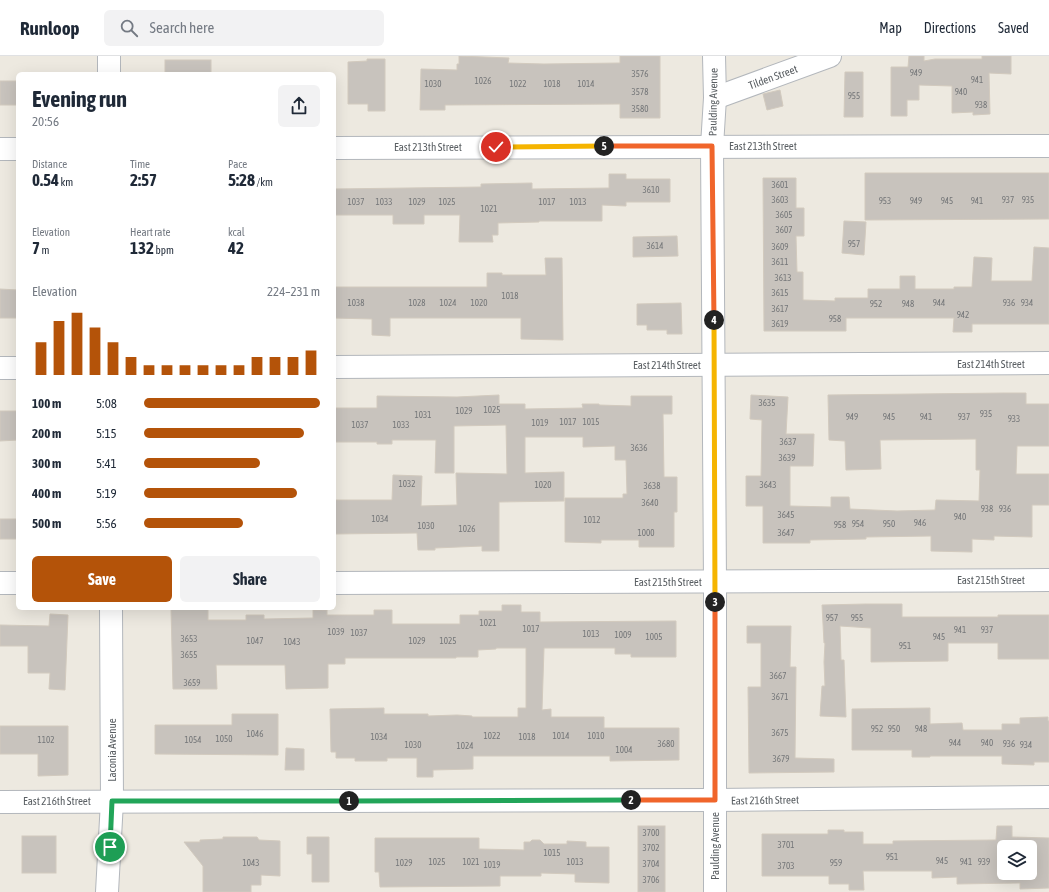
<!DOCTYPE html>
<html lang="en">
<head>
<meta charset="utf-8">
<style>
	:root { --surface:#fff; --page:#f2f2f3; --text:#1f2937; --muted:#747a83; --line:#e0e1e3; --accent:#b45309 }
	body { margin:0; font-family:"Asap Condensed",sans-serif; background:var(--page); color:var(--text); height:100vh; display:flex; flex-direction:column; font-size:15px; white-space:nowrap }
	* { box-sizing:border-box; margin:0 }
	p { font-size:13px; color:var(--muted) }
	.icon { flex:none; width:22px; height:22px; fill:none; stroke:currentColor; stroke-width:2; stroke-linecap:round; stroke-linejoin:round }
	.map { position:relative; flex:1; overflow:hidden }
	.drawer { position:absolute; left:16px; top:16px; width:320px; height:538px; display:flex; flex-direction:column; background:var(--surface); border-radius:6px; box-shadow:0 4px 16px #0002 }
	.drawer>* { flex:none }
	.buttons { position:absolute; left:997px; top:784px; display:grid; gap:8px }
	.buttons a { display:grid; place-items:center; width:40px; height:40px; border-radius:6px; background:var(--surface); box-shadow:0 4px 16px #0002; font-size:20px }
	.pin { position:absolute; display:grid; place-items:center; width:34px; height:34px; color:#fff; margin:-17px; border:2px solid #fff; border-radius:50%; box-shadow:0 1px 4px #0007 }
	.km { position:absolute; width:20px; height:20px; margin:-10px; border-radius:50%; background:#222; color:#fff; font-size:11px; line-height:20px; text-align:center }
	.round { display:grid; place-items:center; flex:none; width:42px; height:42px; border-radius:6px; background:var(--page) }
	.headline { display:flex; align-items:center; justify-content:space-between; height:68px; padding:0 16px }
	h1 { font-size:22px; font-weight:700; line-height:30px }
	.stats { display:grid; grid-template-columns:repeat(3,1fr); gap:6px; height:68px; padding:4px 16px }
	.stats div { display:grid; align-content:center }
	.stats b { font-size:17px; font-weight:700 }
	.stats small { font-size:11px; font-weight:400 }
	.stats p { font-size:11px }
	.chart { height:112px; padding:8px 16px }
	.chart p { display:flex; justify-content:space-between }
	.chart svg { width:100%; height:72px; margin-top:4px; stroke:var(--accent); stroke-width:6 }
	.action { display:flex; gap:8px; margin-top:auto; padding:8px 16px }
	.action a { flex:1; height:46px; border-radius:6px; background:var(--accent); color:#fff; font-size:16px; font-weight:700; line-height:46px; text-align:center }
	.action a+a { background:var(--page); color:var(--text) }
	ul { padding:0 16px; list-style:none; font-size:13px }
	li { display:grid; grid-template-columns:64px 48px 1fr; align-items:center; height:30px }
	li i { height:10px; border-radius:5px; background:var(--accent) }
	header { display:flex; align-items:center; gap:24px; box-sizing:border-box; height:56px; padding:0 20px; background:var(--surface); border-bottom:1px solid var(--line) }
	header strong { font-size:19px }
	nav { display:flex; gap:22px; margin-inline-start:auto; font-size:14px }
	.search { width:280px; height:36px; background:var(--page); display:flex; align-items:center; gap:10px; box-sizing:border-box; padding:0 14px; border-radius:6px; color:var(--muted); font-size:15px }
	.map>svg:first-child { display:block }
	.building { fill:#c8c3bd; stroke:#d2cabe; fill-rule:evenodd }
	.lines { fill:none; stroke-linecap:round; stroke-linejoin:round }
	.minor-casing { stroke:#b3b7bc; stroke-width:24 }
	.minor { stroke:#fff; stroke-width:22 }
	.split-1-casing { stroke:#fff; stroke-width:8 }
	.split-2-casing { stroke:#fff; stroke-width:8 }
	.split-3-casing { stroke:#fff; stroke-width:8 }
	.split-4-casing { stroke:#fff; stroke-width:8 }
	.split-5-casing { stroke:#fff; stroke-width:8 }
	.split-6-casing { stroke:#fff; stroke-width:8 }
	.split-1 { stroke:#22a559; stroke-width:5 }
	.split-2 { stroke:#22a559; stroke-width:5 }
	.split-3 { stroke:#f0652b; stroke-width:5 }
	.split-4 { stroke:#f5b400; stroke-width:5 }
	.split-5 { stroke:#f0652b; stroke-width:5 }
	.split-6 { stroke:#f5b400; stroke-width:5 }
	.labels { text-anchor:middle; stroke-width:3.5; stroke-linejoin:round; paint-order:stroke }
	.number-label { font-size:9px; fill:#757779 }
	.street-label { font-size:11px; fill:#595e62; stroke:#fff }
</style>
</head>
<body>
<header>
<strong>Runloop</strong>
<div class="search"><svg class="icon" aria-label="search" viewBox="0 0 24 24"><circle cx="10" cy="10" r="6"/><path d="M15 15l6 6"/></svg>Search here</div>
<nav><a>Map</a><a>Directions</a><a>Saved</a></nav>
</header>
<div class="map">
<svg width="1049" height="836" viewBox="0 0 1049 836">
	<rect width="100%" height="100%" fill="#ede9e0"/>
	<g class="building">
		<polygon points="459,0 509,2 508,7 544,8 620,7 620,0 660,0 660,62 620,62 620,48 445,49 445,54 420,54 421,13 457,14 457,8 459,8"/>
		<polygon points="909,0 924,0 924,5 935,3 982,3 982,0 1011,0 1011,18 989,17 990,58 973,59 973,56 952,57 952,30 919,29 919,44 907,44 907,60 891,60 891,11 908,11"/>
		<polygon points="367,3 385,3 385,55 368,55 368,48 348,48 348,6 367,5"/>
		<rect x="165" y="4" width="46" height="14"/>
		<polygon points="845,16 863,16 863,61 844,61"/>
		<rect x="0" y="25" width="18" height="24"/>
		<polygon points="780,34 783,50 767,54 763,38"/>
		<polygon points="865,117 1049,117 1049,163 865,164"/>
		<polygon points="609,118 626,118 626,123 670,123 670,146 626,146 626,150 602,149 602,165 539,165 539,166 498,167 498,179 492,179 493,186 459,186 460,159 424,159 424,168 393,168 393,159 334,159 334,133 481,131 481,128 532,127 532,133 609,132"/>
		<polygon points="763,122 796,122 796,152 804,152 804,180 796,180 797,216 803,216 803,244 835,245 835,242 868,242 868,233 900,233 900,220 915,220 915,233 954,233 954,231 972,231 974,201 992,202 991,225 1032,225 1034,191 1049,192 1049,268 972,268 972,276 953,276 954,262 846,262 846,275 764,275"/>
		<polygon points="844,165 866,166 864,199 842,197"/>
		<polygon points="677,180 678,200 633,201 633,181"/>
		<polygon points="545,202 562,202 563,284 521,283 521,262 390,262 390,280 372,279 372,263 334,262 334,231 487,231 487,217 502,217 502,219 546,219"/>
		<polygon points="0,233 18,234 18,262 0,262"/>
		<polygon points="681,247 682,278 667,278 667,274 647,274 647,269 637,269 637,248"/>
		<polygon points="1004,337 1026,337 1026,348 1049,348 1049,390 1017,390 1016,418 1049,418 1049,449 1032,449 1032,481 994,480 994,484 972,483 972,496 931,495 931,480 866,481 866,483 810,484 810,487 763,487 763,450 746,450 746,420 761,420 762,364 750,363 751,339 788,341 786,378 814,378 813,410 790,410 790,450 831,451 831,441 849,441 850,453 897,455 935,454 936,444 979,445 980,414 976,414 976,383 880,384 881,413 846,414 845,385 829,384 828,339"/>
		<polygon points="499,339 499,348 525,348 525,353 583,352 582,348 599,348 599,349 631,350 631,340 672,340 672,358 663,358 664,421 677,421 677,456 674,456 674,491 639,491 639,484 601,484 601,487 565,486 565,442 623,442 623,438 627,438 626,404 615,404 615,390 583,391 583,381 525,381 525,417 564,416 564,445 499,446 499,495 482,495 482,490 435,492 435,494 418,494 417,477 334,478 334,444 392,444 393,419 422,420 421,450 457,449 456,417 507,418 506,369 454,370 454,417 435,417 436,384 392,384 392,388 377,388 377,386 334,386 334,352 377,352 377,340 457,341"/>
		<polygon points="0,355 18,355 18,384 0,385"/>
		<rect x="0" y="463" width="18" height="20"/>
		<polygon points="866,548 902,548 902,561 998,561 998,559 1049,559 1049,603 998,603 998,587 948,587 948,605 871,606 871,572 840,570 841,604 844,604 846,661 820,660 822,630 825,630 824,606 825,587 824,587 822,549"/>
		<polygon points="502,549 521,549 521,556 540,556 540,566 676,565 676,601 631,601 631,598 615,598 615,592 544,592 542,654 551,653 551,661 604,661 604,672 679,672 679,704 610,705 610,700 473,700 473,713 433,714 433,721 417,721 417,702 387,702 387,705 355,705 355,702 336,702 336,696 331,696 330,653 384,652 384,658 428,658 428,660 457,659 472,660 472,661 518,661 518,652 526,652 526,592 496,592 496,593 478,594 478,601 456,601 456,602 345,602 345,608 328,608 328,632 286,633 285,609 216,609 217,633 173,633 171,553 208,552 208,564 246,564 246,559 264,559 264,563 313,562 313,554 327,554 327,559 374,559 374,554 392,554 392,568 460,568 460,559 479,559 479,555 502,555"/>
		<polygon points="50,558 68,559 65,634 49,633 50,617 28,617 28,590 0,590 0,569 49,570"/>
		<polygon points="747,570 791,570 790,611 796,611 795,702 834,703 834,716 749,717 748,631 761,631 761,587 747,587"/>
		<polygon points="930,652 930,668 962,667 963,674 1002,674 1002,668 1020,668 1020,662 1048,661 1048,665 1049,665 1049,706 1034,706 1034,709 1002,708 1002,700 930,700 930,701 912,701 912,694 852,694 852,653"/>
		<polygon points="232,658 278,658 278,699 155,698 155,669 232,669"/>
		<polygon points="0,670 68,670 68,719 38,720 38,698 0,698"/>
		<polygon points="286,692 304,693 304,714 285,714"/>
		<rect x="638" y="770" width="27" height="66"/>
		<path d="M997,770h15v11l37,1v50l-29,1v-6l-63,1v-7l-25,1v-7h-69l1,19h-15v-6h-20v-8h-67v-42h66v-4h16v2h19v12h30v-3l103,-1zM1004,791h26v26h-26z"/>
		<rect x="22" y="780" width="34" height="37"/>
		<polygon points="223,781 257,781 259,784 280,785 280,820 261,819 261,829 251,829 251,836 203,836 203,810 184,786 200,786 200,784 223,783"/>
		<polygon points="307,781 329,781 329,826 312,826 312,798 307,798"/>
		<polygon points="375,782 479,782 479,793 524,794 524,786 530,786 532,784 540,784 544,788 567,788 567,785 586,786 586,791 609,791 609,827 575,826 575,818 541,817 541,820 500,820 500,830 380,831 379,816 375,816"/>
	</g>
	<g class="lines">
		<defs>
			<g id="minor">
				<polyline points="109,0 109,18"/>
				<polyline points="714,0 715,42 712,90 715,526 715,836"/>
				<polyline points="715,42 830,0"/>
				<polyline points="334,92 1049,90"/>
				<polyline points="0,93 18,93"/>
				<polyline points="334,311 1049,307"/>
				<polyline points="0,312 18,312"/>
				<polyline points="0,527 18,527"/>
				<polyline points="334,527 1049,524"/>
				<polyline points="0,746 715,744 1049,741"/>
				<polyline points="107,836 112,745 111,552"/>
			</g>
		</defs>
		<use href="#minor" class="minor-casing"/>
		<use href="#minor" class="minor"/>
	</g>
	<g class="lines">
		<defs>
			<polyline id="split-1" points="110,791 112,745 349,745"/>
			<polyline id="split-2" points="349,745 631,744"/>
			<polyline id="split-3" points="631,744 715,744 715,546"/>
			<polyline id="split-4" points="714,264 715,546"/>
			<polyline id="split-5" points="604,90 712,90 714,264"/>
			<polyline id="split-6" points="496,91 604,90"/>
		</defs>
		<use href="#split-1" class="split-1-casing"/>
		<use href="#split-2" class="split-2-casing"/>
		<use href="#split-3" class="split-3-casing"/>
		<use href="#split-4" class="split-4-casing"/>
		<use href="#split-5" class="split-5-casing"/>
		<use href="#split-6" class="split-6-casing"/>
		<use href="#split-1" class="split-1"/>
		<use href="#split-2" class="split-2"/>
		<use href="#split-3" class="split-3"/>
		<use href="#split-4" class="split-4"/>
		<use href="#split-5" class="split-5"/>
		<use href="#split-6" class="split-6"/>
	</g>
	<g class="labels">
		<g class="number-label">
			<text x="916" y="20">949</text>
			<text x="640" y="21">3576</text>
			<text x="977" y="27">941</text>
			<text x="483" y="28">1026</text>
			<text x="433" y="31">1030</text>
			<text x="518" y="31">1022</text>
			<text x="552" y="31">1018</text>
			<text x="586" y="31">1014</text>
			<text x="640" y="39">3578</text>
			<text x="961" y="39">940</text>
			<text x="854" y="43">955</text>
			<text x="981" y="52">938</text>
			<text x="640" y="56">3580</text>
			<text x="780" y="132">3601</text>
			<text x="651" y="137">3610</text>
			<text x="780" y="147">3603</text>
			<text x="1008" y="147">937</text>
			<text x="1028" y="147">935</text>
			<text x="885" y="148">953</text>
			<text x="916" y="148">949</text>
			<text x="947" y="148">945</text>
			<text x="977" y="148">941</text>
			<text x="356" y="149">1037</text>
			<text x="384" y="149">1033</text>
			<text x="417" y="149">1029</text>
			<text x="447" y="149">1025</text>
			<text x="547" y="149">1017</text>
			<text x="578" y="149">1013</text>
			<text x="489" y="156">1021</text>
			<text x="784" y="162">3605</text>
			<text x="784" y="177">3607</text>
			<text x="854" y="191">957</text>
			<text x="655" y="193">3614</text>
			<text x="780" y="194">3609</text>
			<text x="780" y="209">3611</text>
			<text x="783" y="225">3613</text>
			<text x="780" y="240">3615</text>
			<text x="510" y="243">1018</text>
			<text x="356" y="250">1038</text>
			<text x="417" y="250">1028</text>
			<text x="448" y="250">1024</text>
			<text x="479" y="250">1020</text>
			<text x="939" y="250">944</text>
			<text x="1009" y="250">936</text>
			<text x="1027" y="250">934</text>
			<text x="876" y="251">952</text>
			<text x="908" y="251">948</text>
			<text x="780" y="256">3617</text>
			<text x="963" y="262">942</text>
			<text x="835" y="266">958</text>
			<text x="780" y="271">3619</text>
			<text x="767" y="350">3635</text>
			<text x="492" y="357">1025</text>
			<text x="464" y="358">1029</text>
			<text x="986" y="361">935</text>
			<text x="423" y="362">1031</text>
			<text x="852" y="364">949</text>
			<text x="889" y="364">945</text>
			<text x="926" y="364">941</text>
			<text x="964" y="364">937</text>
			<text x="1014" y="366">933</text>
			<text x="568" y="369">1017</text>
			<text x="591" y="369">1015</text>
			<text x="540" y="370">1019</text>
			<text x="360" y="372">1037</text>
			<text x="401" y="372">1033</text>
			<text x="788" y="389">3637</text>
			<text x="639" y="395">3636</text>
			<text x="787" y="405">3639</text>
			<text x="407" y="431">1032</text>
			<text x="543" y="432">1020</text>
			<text x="768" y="432">3643</text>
			<text x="652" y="433">3638</text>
			<text x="650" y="450">3640</text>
			<text x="987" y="456">938</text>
			<text x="1005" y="456">936</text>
			<text x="786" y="462">3645</text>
			<text x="960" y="464">940</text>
			<text x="380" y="466">1034</text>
			<text x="592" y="467">1012</text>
			<text x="920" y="470">946</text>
			<text x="858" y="471">954</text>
			<text x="889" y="471">950</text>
			<text x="840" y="472">958</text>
			<text x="426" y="473">1030</text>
			<text x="467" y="476">1026</text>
			<text x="646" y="480">1000</text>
			<text x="786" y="480">3647</text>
			<text x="832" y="565">957</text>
			<text x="857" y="565">955</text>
			<text x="488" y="570">1021</text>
			<text x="531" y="576">1017</text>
			<text x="960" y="577">941</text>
			<text x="987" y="577">937</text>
			<text x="336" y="579">1039</text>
			<text x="359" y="580">1037</text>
			<text x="591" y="581">1013</text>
			<text x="623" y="582">1009</text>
			<text x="654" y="584">1005</text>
			<text x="939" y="584">945</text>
			<text x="189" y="586">3653</text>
			<text x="255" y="588">1047</text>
			<text x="417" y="588">1029</text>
			<text x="448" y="588">1025</text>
			<text x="292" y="589">1043</text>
			<text x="905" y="593">951</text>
			<text x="189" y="602">3655</text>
			<text x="778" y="623">3667</text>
			<text x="192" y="630">3659</text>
			<text x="780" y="644">3671</text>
			<text x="877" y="676">952</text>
			<text x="894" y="676">950</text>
			<text x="921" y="676">948</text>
			<text x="780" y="680">3675</text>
			<text x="255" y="681">1046</text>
			<text x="492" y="683">1022</text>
			<text x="561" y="683">1014</text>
			<text x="596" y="683">1010</text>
			<text x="379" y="684">1034</text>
			<text x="527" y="684">1018</text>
			<text x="224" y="686">1050</text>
			<text x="46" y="687">1102</text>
			<text x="193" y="687">1054</text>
			<text x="955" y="690">944</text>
			<text x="987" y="690">940</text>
			<text x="666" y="691">3680</text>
			<text x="1009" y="691">936</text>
			<text x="413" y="692">1030</text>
			<text x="1026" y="692">934</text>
			<text x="465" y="693">1024</text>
			<text x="624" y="697">1004</text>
			<text x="781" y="706">3679</text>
			<text x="651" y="780">3700</text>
			<text x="786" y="792">3701</text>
			<text x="651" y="795">3702</text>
			<text x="552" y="800">1015</text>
			<text x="892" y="804">951</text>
			<text x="942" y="808">945</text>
			<text x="437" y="809">1025</text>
			<text x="471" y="809">1021</text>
			<text x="575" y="809">1013</text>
			<text x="966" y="809">941</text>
			<text x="984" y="809">939</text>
			<text x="251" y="810">1043</text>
			<text x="404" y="810">1029</text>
			<text x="836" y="810">959</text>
			<text x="651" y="811">3704</text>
			<text x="492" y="812">1019</text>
			<text x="786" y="813">3703</text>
			<text x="651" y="827">3706</text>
		</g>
		<g class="street-label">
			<text transform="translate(773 21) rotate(-20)" y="4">Tilden Street</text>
			<text transform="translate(713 46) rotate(-89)" y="4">Paulding Avenue</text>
			<text x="763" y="94">East 213th Street</text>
			<text x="428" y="95">East 213th Street</text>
			<text x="991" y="312">East 214th Street</text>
			<text x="667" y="313">East 214th Street</text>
			<text x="991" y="528">East 215th Street</text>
			<text x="668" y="530">East 215th Street</text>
			<text transform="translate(112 694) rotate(-90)" y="4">Laconia Avenue</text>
			<text transform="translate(765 744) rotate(-1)" y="4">East 216th Street</text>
			<text x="57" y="749">East 216th Street</text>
			<text transform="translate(715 790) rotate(-90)" y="4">Paulding Avenue</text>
		</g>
	</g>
</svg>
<div class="buttons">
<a><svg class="icon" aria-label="layers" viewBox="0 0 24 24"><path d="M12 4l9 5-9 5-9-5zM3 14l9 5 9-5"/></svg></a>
</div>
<div class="pin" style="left:110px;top:791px;background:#1e9e55"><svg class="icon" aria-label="arrive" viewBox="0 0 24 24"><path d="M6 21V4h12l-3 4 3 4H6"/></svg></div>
<div class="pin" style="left:496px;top:91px;background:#d93025"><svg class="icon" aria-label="check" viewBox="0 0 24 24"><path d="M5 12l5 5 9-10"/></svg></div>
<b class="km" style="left:349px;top:745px">1</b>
<b class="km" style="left:631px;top:744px">2</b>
<b class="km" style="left:715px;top:546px">3</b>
<b class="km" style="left:714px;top:264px">4</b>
<b class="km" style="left:604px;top:90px">5</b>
<section class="drawer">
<div class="headline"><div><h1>Evening run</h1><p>20:56</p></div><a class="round"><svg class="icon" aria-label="share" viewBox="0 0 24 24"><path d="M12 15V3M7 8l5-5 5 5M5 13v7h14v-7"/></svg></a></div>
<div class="stats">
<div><p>Distance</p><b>0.54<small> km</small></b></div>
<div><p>Time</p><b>2:57</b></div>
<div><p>Pace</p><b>5:28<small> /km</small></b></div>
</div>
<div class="stats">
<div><p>Elevation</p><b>7<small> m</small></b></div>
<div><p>Heart rate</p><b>132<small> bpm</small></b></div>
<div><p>kcal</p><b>42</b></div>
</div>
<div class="chart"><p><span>Elevation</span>224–231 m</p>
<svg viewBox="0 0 160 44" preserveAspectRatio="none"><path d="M5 44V24M15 44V11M25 44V6M35 44V15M45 44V24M55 44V33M65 44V38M75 44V38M85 44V38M95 44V38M105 44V38M115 44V38M125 44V33M135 44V33M145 44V33M155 44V29"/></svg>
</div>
<ul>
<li><b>100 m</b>5:08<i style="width:100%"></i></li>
<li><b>200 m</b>5:15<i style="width:91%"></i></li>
<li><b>300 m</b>5:41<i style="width:66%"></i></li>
<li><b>400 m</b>5:19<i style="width:87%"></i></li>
<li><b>500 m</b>5:56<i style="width:56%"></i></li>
</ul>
<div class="action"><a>Save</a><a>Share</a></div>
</section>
</div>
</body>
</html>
